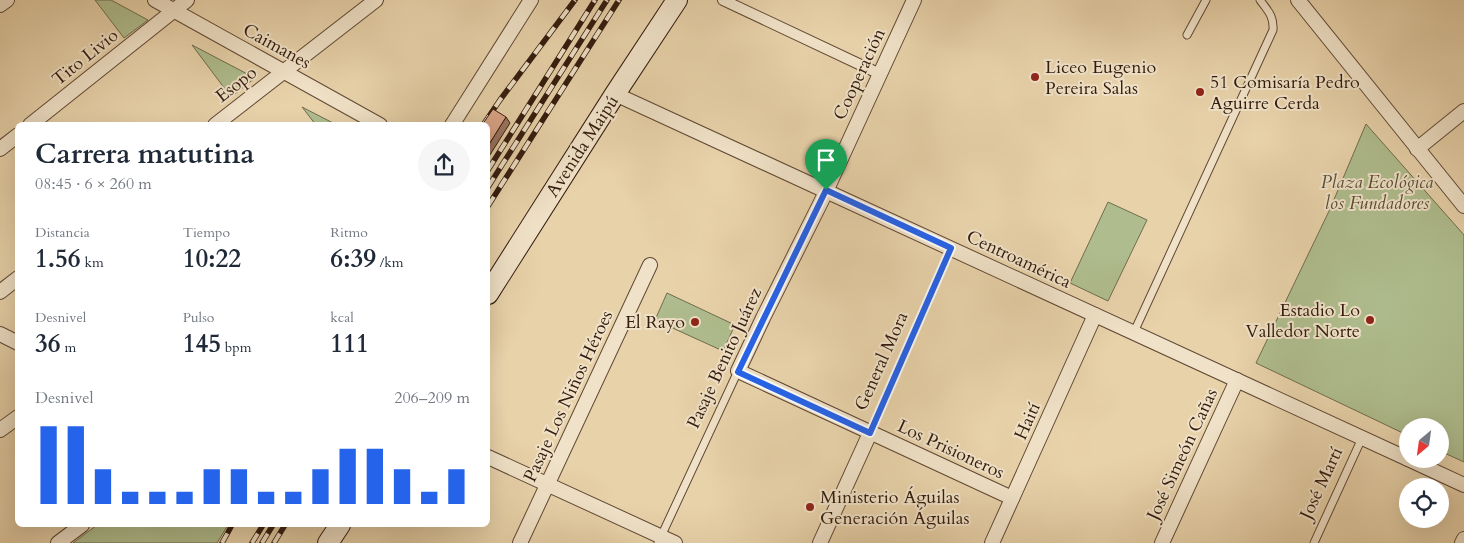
<!DOCTYPE html>
<html lang="es">
<head>
<meta charset="utf-8">
<style>
	:root { --surface:#fff; --page:#f6f6f7; --text:#1f2937; --muted:#747a83; --accent:#2563eb }
	body { margin:0; font-family:Cardo,serif; background:var(--page); color:var(--text); height:100vh; display:flex; flex-direction:column; font-size:19px; white-space:nowrap }
	* { box-sizing:border-box; margin:0 }
	p { font-size:16px; color:var(--muted) }
	.icon { flex:none; width:28px; height:28px; fill:none; stroke:currentColor; stroke-width:2; stroke-linecap:round; stroke-linejoin:round }
	.map { position:relative; flex:1; overflow:hidden }
	.side { position:absolute; left:15px; top:122px; width:475px; height:405px; display:flex; flex-direction:column; background:var(--surface); border-radius:8px; box-shadow:0 5px 20px #0002 }
	.side>* { flex:none }
	.needle { width:32px; rotate:209deg }
	.controls { position:absolute; left:1399px; top:418px; display:grid; gap:10px }
	.controls a { display:grid; place-items:center; width:50px; height:50px; border-radius:50%; background:var(--surface); box-shadow:0 5px 20px #0002; font-size:25px }
	.pin { position:absolute; display:grid; place-items:center; width:42px; height:42px; color:#fff; margin:-51px -21px; border-radius:50% 50% 50% 0; rotate:-45deg; box-shadow:0 0 5px #0007 }
	.pin .icon { rotate:45deg }
	.round { display:grid; place-items:center; flex:none; width:52px; height:52px; border-radius:26px; background:var(--page) }
	.overview { display:flex; align-items:center; justify-content:space-between; height:85px; padding:0 20px }
	h1 { font-size:28px; font-weight:700; line-height:38px }
	.stats { display:grid; grid-template-columns:repeat(3,1fr); gap:8px; height:85px; padding:5px 20px }
	.stats div { display:grid; align-content:center }
	.stats b { font-size:25px; font-weight:700 }
	.stats small { font-size:14px; font-weight:400 }
	.stats p { font-size:14px }
	.chart { height:140px; padding:10px 20px }
	.chart p { display:flex; justify-content:space-between }
	.chart svg { width:100%; height:90px; margin-top:5px; stroke:var(--accent); stroke-width:6 }
	.map>svg:first-child { display:block }
	.green { fill:#afbd8e; stroke:#706c4e }
	.lines { fill:none; stroke-linecap:round; stroke-linejoin:round }
	.service-casing { stroke:#604834; stroke-width:9 }
	.pedestrian-casing { stroke:#604834; stroke-width:12 }
	.minor-casing { stroke:#604834; stroke-width:16 }
	.secondary-casing { stroke:#321a0d; stroke-width:22 }
	.service { stroke:#f0e2c8; stroke-width:7 }
	.pedestrian { stroke:#f0e2c8; stroke-width:10 }
	.minor { stroke:#f0e2c8; stroke-width:14 }
	.secondary { stroke:#f0e2c8; stroke-width:20 }
	.rail-casing { stroke:#321a0d; stroke-width:5.5 }
	.rail { stroke:#f0e2c8; stroke-width:4; stroke-dasharray:11; stroke-linecap:butt }
	.shaded-wall { fill:#9a7460; stroke:#321a0d }
	.building { fill:#dca589; stroke:#321a0d }
	.route-casing { stroke:#fff; stroke-width:10 }
	.route { stroke:#2563eb; stroke-width:6 }
	.poi-dot { fill:#8f2418; stroke:#f0e2c8; stroke-width:2 }
	.labels { text-anchor:middle; stroke-width:4; stroke-linejoin:round; paint-order:stroke }
	.street-label { font-size:18px; fill:#321a0d; stroke:#f0e2c8 }
	.poi-label { font-size:18px; fill:#321a0d; stroke:#f0e2c8; text-anchor:start }
	.park-label { font-size:18px; font-style:italic; fill:#584b34; stroke:#f0e2c8 }
</style>
</head>
<body>
<div class="map">
<svg width="1464" height="543" viewBox="0 0 1464 543">
	<rect width="100%" height="100%" fill="#e8d2aa"/>
	<filter id="stains"><feTurbulence type="fractalNoise" baseFrequency=".004" numOctaves="4"/><feColorMatrix values="0 0 0 0 .2 0 0 0 0 .09 0 0 0 0 .02 0 0 0 .5 -.17"/></filter>
	<radialGradient id="worn" r=".72"><stop offset=".6" stop-color="#630" stop-opacity="0"/><stop offset="1" stop-color="#630" stop-opacity=".3"/></radialGradient>
	<g class="green">
		<polygon points="95,0 111,0 148,20 124,38"/>
		<polygon points="192,45 255,78 231,97"/>
		<polygon points="302,107 337,125 316,125"/>
		<polygon points="1366,124 1464,235 1464,462 1440,451 1440,426 1408,426 1407,435 1256,363 1330,209"/>
		<polygon points="1108,202 1147,220 1108,301 1070,283"/>
		<polygon points="667,293 735,325 723,351 655,320"/>
		<polygon points="97,525 228,525 217,543 73,543"/>
	</g>
	<g class="lines">
		<defs>
			<g id="service">
				<polyline points="1187,35 1206,0"/>
				<path d="M1134,332l139,-302c1,-14 -5,-19 -13,-30"/>
				<polyline points="870,433 951,248"/>
				<polyline points="658,543 738,371"/>
				<polyline points="1314,543 1362,438"/>
			</g>
			<polyline id="pedestrian" points="723,0 880,74"/>
			<g id="minor">
				<polyline points="155,0 380,125"/>
				<polyline points="914,0 822,200 763,318 738,371 1012,498"/>
				<polyline points="1298,0 1464,206"/>
				<polyline points="0,5 7,0"/>
				<polyline points="615,94 1408,459"/>
				<polyline points="30,125 187,0"/>
				<polyline points="215,125 376,0"/>
				<polyline points="452,125 531,0"/>
				<polyline points="0,149 18,135"/>
				<polyline points="1417,149 1464,111"/>
				<polyline points="0,292 18,278"/>
				<polyline points="0,334 18,343"/>
				<polyline points="0,430 18,417"/>
				<polyline points="488,457 675,543"/>
				<polyline points="1408,459 1464,485"/>
				<polyline points="58,543 82,525"/>
				<polyline points="520,543 650,265"/>
				<polyline points="820,543 870,433"/>
				<polyline points="992,543 1095,315"/>
				<polyline points="1162,543 1237,380"/>
				<polyline points="1462,543 1464,539"/>
			</g>
			<g id="secondary">
				<polyline points="488,294 615,94 677,0"/>
				<polyline points="328,543 340,525"/>
			</g>
		</defs>
		<use href="#service" class="service-casing"/>
		<use href="#pedestrian" class="pedestrian-casing"/>
		<use href="#minor" class="minor-casing"/>
		<use href="#secondary" class="secondary-casing"/>
		<use href="#service" class="service"/>
		<use href="#pedestrian" class="pedestrian"/>
		<use href="#minor" class="minor"/>
		<use href="#secondary" class="secondary"/>
		<defs>
			<g id="rail">
				<polyline points="483,125 500,100 575,0"/>
				<polyline points="488,170 595,0"/>
				<polyline points="488,187 607,0"/>
				<polyline points="488,206 619,0"/>
				<polyline points="222,543 232,525"/>
				<polyline points="252,543 263,525"/>
				<polyline points="262,543 273,525"/>
				<polyline points="274,543 285,525"/>
			</g>
		</defs>
		<use href="#rail" class="rail-casing"/>
		<use href="#rail" class="rail"/>
	</g>
	<polygon class="shaded-wall" points="506,117 510,123 488,158 488,146"/>
	<polygon class="building" points="493,109 506,117 488,146 488,125 482,125"/>
	<g class="lines">
		<defs>
			<polygon id="route" points="826,190 951,248 870,433 738,372"/>
		</defs>
		<use href="#route" class="route-casing"/>
		<use href="#route" class="route"/>
	</g>
	<g class="poi-dot">
		<circle cx="1035" cy="77" r="5"/>
		<circle cx="1200" cy="92" r="5"/>
		<circle cx="1370" cy="320" r="5"/>
		<circle cx="695" cy="322" r="5"/>
		<circle cx="810" cy="507" r="5"/>
	</g>
	<g class="labels">
		<g class="street-label">
			<text transform="translate(277 46) rotate(29)" y="6">Caimanes</text>
			<text transform="translate(85 57) rotate(-39)" y="6">Tito Livio</text>
			<text transform="translate(859 74) rotate(-65)" y="6">Cooperación</text>
			<text transform="translate(236 84) rotate(-38)" y="6">Esopo</text>
			<text transform="translate(582 146) rotate(-57)" y="6">Avenida Maipú</text>
			<text transform="translate(1019 259) rotate(25)" y="6">Centroamérica</text>
			<text transform="translate(724 358) rotate(-65)" y="6">Pasaje Benito Juárez</text>
			<text transform="translate(881 361) rotate(-66)" y="6">General Mora</text>
			<text transform="translate(568 396) rotate(-65)" y="6">Pasaje Los Niños Héroes</text>
			<text transform="translate(1027 421) rotate(-66)" y="6">Haití</text>
			<text transform="translate(951 449) rotate(25)" y="6">Los Prisioneros</text>
			<text transform="translate(1182 454) rotate(-65)" y="6">José Simeón Cañas</text>
			<text transform="translate(1321 483) rotate(-65)" y="6">José Martí</text>
		</g>
		<g class="poi-label">
			<text x="1045" y="73">Liceo Eugenio<tspan x="1045" dy="21">Pereira Salas</tspan></text>
			<text x="1210" y="88">51 Comisaría Pedro<tspan x="1210" dy="21">Aguirre Cerda</tspan></text>
			<text x="1360" y="316" text-anchor="end">Estadio Lo<tspan x="1360" dy="21">Valledor Norte</tspan></text>
			<text x="685" y="328" text-anchor="end">El Rayo</text>
			<text x="820" y="503">Ministerio Águilas<tspan x="820" dy="21">Generación Águilas</tspan></text>
		</g>
		<g class="park-label">
			<text x="1377" y="188">Plaza Ecológica<tspan x="1377" dy="21">los Fundadores</tspan></text>
		</g>
	</g>
	<rect width="100%" height="100%" filter="url(#stains)"/>
	<rect width="100%" height="100%" fill="url(#worn)"/>
</svg>
<div class="controls">
<a><svg class="needle" viewBox="-14 -14 28 28"><path d="M0-13l5 13h-10z" fill="#e53935"/><path d="M0 13l5-13h-10z" fill="#747a83"/></svg></a>
<a><svg class="icon" aria-label="locate" viewBox="0 0 24 24"><circle cx="12" cy="12" r="6"/><path d="M12 2v4M12 18v4M2 12h4M18 12h4"/></svg></a>
</div>
<div class="pin" style="left:826px;top:190px;background:#1e9e55"><svg class="icon" aria-label="arrive" viewBox="0 0 24 24"><path d="M6 21V4h12l-3 4 3 4H6"/></svg></div>
<section class="side">
<div class="overview"><div><h1>Carrera matutina</h1><p>08:45 · 6 × 260 m</p></div><a class="round"><svg class="icon" aria-label="share" viewBox="0 0 24 24"><path d="M12 15V3M7 8l5-5 5 5M5 13v7h14v-7"/></svg></a></div>
<div class="stats">
<div><p>Distancia</p><b>1.56<small> km</small></b></div>
<div><p>Tiempo</p><b>10:22</b></div>
<div><p>Ritmo</p><b>6:39<small> /km</small></b></div>
</div>
<div class="stats">
<div><p>Desnivel</p><b>36<small> m</small></b></div>
<div><p>Pulso</p><b>145<small> bpm</small></b></div>
<div><p>kcal</p><b>111</b></div>
</div>
<div class="chart"><p><span>Desnivel</span>206–209 m</p>
<svg viewBox="0 0 160 44" preserveAspectRatio="none"><path d="M5 44V6M15 44V6M25 44V27M35 44V38M45 44V38M55 44V38M65 44V27M75 44V27M85 44V38M95 44V38M105 44V27M115 44V17M125 44V17M135 44V27M145 44V38M155 44V27"/></svg>
</div>
</section>
</div>
</body>
</html>
